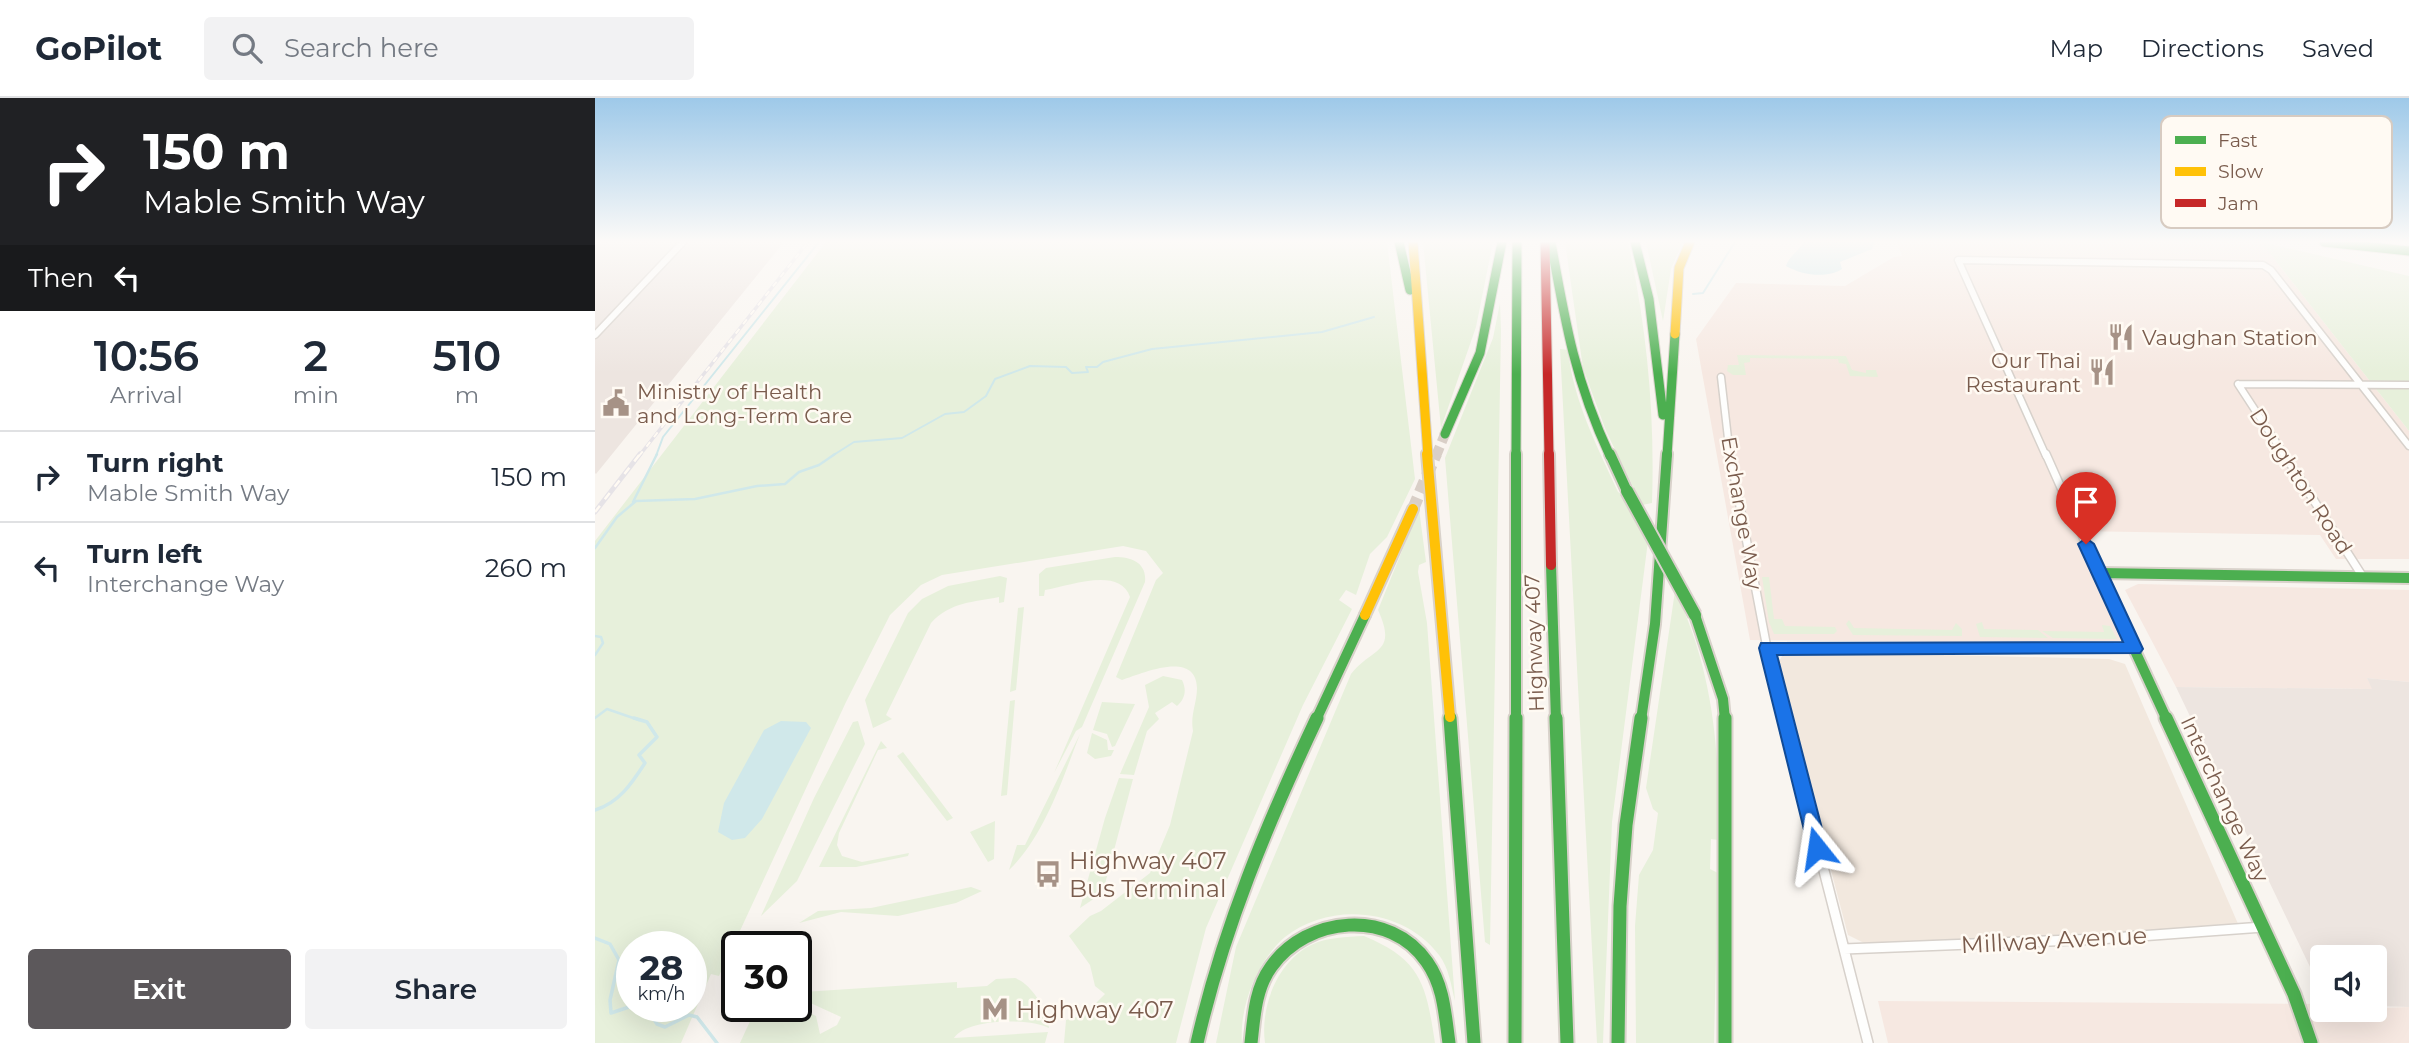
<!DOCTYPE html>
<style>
body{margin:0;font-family:Montserrat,sans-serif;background:#f2f2f3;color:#1f2937;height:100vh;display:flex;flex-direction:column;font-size:26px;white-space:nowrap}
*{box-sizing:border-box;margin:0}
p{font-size:23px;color:#747a83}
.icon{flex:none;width:38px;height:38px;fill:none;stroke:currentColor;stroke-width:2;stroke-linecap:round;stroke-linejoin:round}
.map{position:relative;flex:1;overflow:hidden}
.details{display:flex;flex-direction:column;background:#fff;width:595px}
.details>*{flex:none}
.banner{background:#202124;color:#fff;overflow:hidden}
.fabs{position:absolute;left:1715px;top:847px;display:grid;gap:14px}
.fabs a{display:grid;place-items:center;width:77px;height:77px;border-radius:7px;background:#fff;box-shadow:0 7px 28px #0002;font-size:35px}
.speed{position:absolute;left:21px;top:833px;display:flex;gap:14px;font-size:35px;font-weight:700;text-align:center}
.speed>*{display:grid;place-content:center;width:91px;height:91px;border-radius:50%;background:#fff;box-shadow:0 7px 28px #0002;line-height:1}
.speed small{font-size:18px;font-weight:400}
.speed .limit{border:4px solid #111;border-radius:10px;background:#fff;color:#111}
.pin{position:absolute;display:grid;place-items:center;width:60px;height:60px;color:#fff;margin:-72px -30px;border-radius:50% 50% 50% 0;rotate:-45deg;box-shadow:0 0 7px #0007}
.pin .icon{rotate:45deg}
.me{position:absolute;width:77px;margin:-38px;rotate:345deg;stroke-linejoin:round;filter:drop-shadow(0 0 5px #0008)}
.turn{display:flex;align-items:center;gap:24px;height:147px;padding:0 28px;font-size:32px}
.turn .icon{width:91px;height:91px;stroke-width:2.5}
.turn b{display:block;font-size:49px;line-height:60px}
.then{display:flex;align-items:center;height:66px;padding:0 28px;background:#0003;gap:14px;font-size:26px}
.eta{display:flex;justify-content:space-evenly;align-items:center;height:119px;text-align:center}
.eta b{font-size:42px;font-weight:600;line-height:49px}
.button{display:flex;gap:14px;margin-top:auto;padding:14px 28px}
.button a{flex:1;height:80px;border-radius:7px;background:#5c585b;color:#fff;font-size:28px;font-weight:600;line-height:80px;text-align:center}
.button a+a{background:#f2f2f3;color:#1f2937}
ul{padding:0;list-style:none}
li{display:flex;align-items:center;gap:21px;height:91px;padding:0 28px;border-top:2px solid #e0e1e3}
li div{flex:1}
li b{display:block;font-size:26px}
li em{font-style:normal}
header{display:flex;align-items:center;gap:42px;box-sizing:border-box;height:98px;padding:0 35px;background:#fff;border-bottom:2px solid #e0e1e3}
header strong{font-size:33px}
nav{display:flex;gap:38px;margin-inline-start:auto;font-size:24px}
.search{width:490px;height:63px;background:#f2f2f3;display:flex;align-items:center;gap:18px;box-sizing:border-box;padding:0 24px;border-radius:7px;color:#747a83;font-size:26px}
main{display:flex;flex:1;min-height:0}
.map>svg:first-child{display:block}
.residential{fill:#f2e8de}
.commercial{fill:#f6e8e1}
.industrial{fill:#ede5e0}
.green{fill:#e7f0db;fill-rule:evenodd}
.water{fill:#d0e8ea}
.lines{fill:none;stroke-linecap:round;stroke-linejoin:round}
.stream-far2{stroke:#d0e8ea;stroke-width:2}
.stream-far1{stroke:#d0e8ea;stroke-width:2.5}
.stream{stroke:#d0e8ea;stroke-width:3.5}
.highway-tunnel-far1{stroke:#d9cfc7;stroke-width:10;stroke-dasharray:10 5;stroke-linecap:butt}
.highway-tunnel{stroke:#d9cfc7;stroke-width:12;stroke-dasharray:12 6;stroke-linecap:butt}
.street-far2-casing{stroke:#d7d1cb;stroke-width:9}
.street-far1-casing{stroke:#d7d1cb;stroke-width:10}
.street-casing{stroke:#d7d1cb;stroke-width:12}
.fast-far2-casing{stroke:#d9d2cb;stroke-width:11}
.fast-far1-casing{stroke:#d9d2cb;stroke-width:14}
.fast-casing{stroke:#d9d2cb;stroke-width:17}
.slow-far1-casing{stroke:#d9d2cb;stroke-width:11}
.slow-casing{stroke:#d9d2cb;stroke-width:14}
.jam-far1-casing{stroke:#d9d2cb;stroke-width:11}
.jam-casing{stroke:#d9d2cb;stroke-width:14}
.street-far2{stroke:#fefefd;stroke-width:6}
.street-far1{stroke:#fefefd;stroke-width:7}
.street{stroke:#fefefd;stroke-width:9}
.fast-far2{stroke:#4caf50;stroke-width:9}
.fast-far1{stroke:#4caf50;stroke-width:10}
.fast{stroke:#4caf50;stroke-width:13}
.slow-far1{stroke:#ffc107;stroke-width:9}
.slow{stroke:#ffc107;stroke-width:10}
.jam-far1{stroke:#c62828;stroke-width:9}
.jam{stroke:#c62828;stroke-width:10}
.rail-far1-casing{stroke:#e6e3e7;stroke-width:3.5}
.rail-casing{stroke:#e6e3e7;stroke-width:5}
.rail-far1{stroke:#fffaf3;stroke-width:2;stroke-dasharray:6;stroke-linecap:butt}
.rail{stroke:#fffaf3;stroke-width:2.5;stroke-dasharray:8;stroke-linecap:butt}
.fast-bridge-casing{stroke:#dad1cc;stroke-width:16;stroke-linecap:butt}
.fast-bridge{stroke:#4caf50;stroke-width:12}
.route{fill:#1a73e8;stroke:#114b97;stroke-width:2}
.labels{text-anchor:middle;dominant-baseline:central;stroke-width:5;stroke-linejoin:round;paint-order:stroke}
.poi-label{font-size:21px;fill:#7a5c4d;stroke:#fffaf3;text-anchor:start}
.street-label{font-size:21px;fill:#7a5c4d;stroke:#fffaf3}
.near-poi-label{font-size:24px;fill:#7a5c4d;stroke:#fffaf3;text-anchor:start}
.near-street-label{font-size:24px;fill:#7a5c4d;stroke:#fffaf3}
.key{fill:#fffaf3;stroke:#d7cbc1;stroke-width:2}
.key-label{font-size:19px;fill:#7a5c4d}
</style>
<header>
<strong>GoPilot</strong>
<div class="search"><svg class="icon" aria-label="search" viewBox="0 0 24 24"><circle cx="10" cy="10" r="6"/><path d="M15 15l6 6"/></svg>Search here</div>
<nav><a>Map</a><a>Directions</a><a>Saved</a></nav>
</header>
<main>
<section class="details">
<div class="banner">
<div class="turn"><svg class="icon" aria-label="right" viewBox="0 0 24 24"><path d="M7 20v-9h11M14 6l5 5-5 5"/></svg><div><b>150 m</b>Mable Smith Way</div></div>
<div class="then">Then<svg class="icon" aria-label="left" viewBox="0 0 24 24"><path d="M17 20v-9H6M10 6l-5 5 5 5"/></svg></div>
</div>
<div class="eta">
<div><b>10:56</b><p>Arrival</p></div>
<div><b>2</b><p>min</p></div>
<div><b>510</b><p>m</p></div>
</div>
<ul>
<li><svg class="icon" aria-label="right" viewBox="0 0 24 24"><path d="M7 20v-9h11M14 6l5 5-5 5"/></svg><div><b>Turn right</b><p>Mable Smith Way</p></div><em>150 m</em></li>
<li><svg class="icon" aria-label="left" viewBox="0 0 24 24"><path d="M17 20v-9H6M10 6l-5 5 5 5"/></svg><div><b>Turn left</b><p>Interchange Way</p></div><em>260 m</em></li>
</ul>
<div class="button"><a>Exit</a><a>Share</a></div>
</section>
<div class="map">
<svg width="1814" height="945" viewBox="0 0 1814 945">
<rect width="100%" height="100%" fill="#f9f5f0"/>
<path class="residential" d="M1190 553 1514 561 1530 566 1644 828 1271 846 1253 837 1182 567Z"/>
<path class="commercial" d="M1302 144H1666L1814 333V461H1741L1725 437 1480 433 1531 546 1155 542 1101 241 1141 185 1250 188 1299 159 1307 158Z
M1543 486 1814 492V584L1772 580 1778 591 1581 589 1530 492Z
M1283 903 1727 906V912L1814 909V945H1293Z"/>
<path class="industrial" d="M0 144H189L1 376 0 375Z
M1772 580 1814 584V909L1780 908V859H1727V894L1581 589 1777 591Z"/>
<path class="green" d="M231 144H792L820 381 792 439 775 456 761 497 751 492 744 502 757 511 708 607 611 830 581 945H469L471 922 489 917 510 896 500 888 495 867 474 838 495 818 506 813 555 775 575 727 598 633C595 617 602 605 602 590 601 551 546 576 527 582L521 579 561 482 568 475 551 453 528 448 347 477 326 487 295 517 251 604 124 878 116 876 86 945H0V443ZM37 849H96V908H37Z
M828 144H898L881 229 846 330Z
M970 144H1033C1052 230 1060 316 1057 405L1047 407 1011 333 988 270Z
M1051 144H1088L1076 171 1068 223Z
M1666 144 1814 178V333Z
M905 205 906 232 895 847 890 844 850 360 898 240Z
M965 251 973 252C978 302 1002 348 1023 394L1028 397 1053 443 1017 724 1008 945H1002Z
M1142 257 1251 258 1257 272 1271 275V272H1281L1283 279 1255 278 1251 266 1244 265 1243 261 1155 260V264L1149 265 1151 277H1138L1132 273 1133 267H1144Z
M824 411 831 464 824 467 823 474 832 525 860 903C856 887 854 870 844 857 809 810 735 803 690 839 662 863 644 909 647 945H621L641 849 756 576C777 549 803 556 783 512Z
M520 459C537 459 552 465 550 484L487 629 481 633 459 675 535 499C525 468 474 488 450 492L449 498H444V476L451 470Z
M405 478 412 480 409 504 404 505V499C379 504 355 504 336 525L291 617 297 621 278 630 270 602 313 515 327 501 353 488Z
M1167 479H1174L1179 521H1187L1190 528 1240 529 1242 533 1239 536H1179L1174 524Z
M1080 493C1118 570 1126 658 1123 742L1116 741 1115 771 1123 775 1119 945H1041L1040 828 1044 777 1058 752 1063 715 1058 711 1051 690Z
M429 509 421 592 415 594 423 510Z
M1254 522 1259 530 1357 532 1361 525 1367 531V538L1258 537 1251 526Z
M1387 524 1389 531 1443 532 1453 540 1385 539 1381 526Z
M1507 527 1515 528 1522 541 1458 540 1447 533 1509 534Z
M568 578 587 582C592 592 590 601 582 608L577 604 560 615 564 621 552 633 539 677 525 676 554 609 550 587Z
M420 602 412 697 406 698 415 603Z
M507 604 540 606 520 648 517 649 512 636 498 632Z
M263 623 270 646 202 783 166 818 219 700 258 624Z
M497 635 512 642 513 652H519L516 658 500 661 492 655Z
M485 636C467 682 450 737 414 772L422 747H430Z
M286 643 292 650 283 652 244 735 242 747 247 758 267 764 314 755 313 758 261 769H224Z
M308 654 358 720 352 723 302 658Z
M524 680 538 681 510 786 503 798 485 810 510 720Z
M400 723 399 761 393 764 375 734Z
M376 789 387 793 361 805 303 818 246 814 204 825 223 813 276 810Z
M769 838C827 862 831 887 840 945H670C665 909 682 864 716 847 733 839 751 839 769 838Z
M420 880C437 886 452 912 454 930 434 920 372 920 359 940L453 934 450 945H145L162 908H200L221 918 225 936 242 927 246 919 209 902 208 894 362 884V890L392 888 401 881Z"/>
<path class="water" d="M1209 144H1280L1277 151 1245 164 1247 171C1231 181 1207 177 1191 168 1194 158 1203 154 1209 144Z
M186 623 211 624 216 630 167 721 150 740 137 742 123 734 129 705 169 632Z"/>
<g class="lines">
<path class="stream-far2" d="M1098 196 1108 195 1140 144
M61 358 68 339 224 144
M237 358 259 344 307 340 350 316 369 314 391 298 400 281 435 268 471 269 477 275 493 274 491 269H502L508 264 557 251 727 234 779 219"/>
<path class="stream-far1" d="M38 404 62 356
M0 450 22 419 41 403 100 401 162 388 190 386 204 374 224 367 240 356
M0 538 6 539 8 545 0 557
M0 620 12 611 44 622"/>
<path class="stream" d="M0 712C24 705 37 685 50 665L44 657 62 639 52 624 39 620
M0 840 15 846 24 862 15 902 16 915 37 908
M50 908 62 926 70 929 94 917 102 919 122 945"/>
<path class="highway-tunnel-far1" d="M841 358 850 336"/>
<path class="highway-tunnel" d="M818 411 841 356"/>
<defs>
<path id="street-far2" d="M0 237 88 144
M1126 279 1135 358
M1643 286 1690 358
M1643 286 1814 287
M1451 358 1363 162 1668 167 1676 172 1814 348"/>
<path id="street-far1" d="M1135 356 1172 550 1190 622
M1451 356 1504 475
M1689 356 1768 479
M1172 550 1539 551"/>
<path id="street" d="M1190 620 1273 945
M1249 851 1504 841 1668 829"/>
<path id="fast-far2" d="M804 144 815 192
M956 144C970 224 980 283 1015 358
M1040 144 1054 201 1068 317
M1729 144 1814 153
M850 336 885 255 907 144
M921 358 922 144
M1072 358 1080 236"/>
<path id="fast-far1" d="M1015 356 1032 393
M956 467 961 622
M1100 517 1128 601 1130 622
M721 622 770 517
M921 622V356
M1046 622 1060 526 1072 356
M1572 622 1504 475 1814 480"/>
<path id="fast" d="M855 620 879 945
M961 620 972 945
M1130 620V945
M1571 620 1699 896 1716 945
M602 945C628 831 672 726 722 620
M656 945C659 919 660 891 676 869 712 818 795 810 832 864 849 888 850 917 854 945
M920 945 921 620
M1023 945 1025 808 1031 727 1046 620"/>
<path id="slow-far1" d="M818 144 833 358
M1080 236 1084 170 1095 144"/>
<path id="slow" d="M832 356 855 619
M770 517 818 411"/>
<path id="jam-far1" d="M950 144 954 358"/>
<path id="jam" d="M954 356 956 467"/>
</defs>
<use href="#street-far2" class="street-far2-casing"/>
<use href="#street-far1" class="street-far1-casing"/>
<use href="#street" class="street-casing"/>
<use href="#fast-far2" class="fast-far2-casing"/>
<use href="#fast-far1" class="fast-far1-casing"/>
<use href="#fast" class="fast-casing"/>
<use href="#slow-far1" class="slow-far1-casing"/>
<use href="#slow" class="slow-casing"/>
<use href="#jam-far1" class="jam-far1-casing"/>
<use href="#jam" class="jam-casing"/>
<use href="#street-far2" class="street-far2"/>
<use href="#street-far1" class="street-far1"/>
<use href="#street" class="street"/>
<use href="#fast-far2" class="fast-far2"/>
<use href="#fast-far1" class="fast-far1"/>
<use href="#fast" class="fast"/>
<use href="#slow-far1" class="slow-far1"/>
<use href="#slow" class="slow"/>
<use href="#jam-far1" class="jam-far1"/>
<use href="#jam" class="jam"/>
<defs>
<path id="rail-far1" d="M44 358 213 144"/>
<path id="rail" d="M0 414 45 356"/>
</defs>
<use href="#rail-far1" class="rail-far1-casing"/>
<use href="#rail" class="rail-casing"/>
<use href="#rail-far1" class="rail-far1"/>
<use href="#rail" class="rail"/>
<defs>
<path id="fast-bridge" d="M1032 393 1100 517"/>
</defs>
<use href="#fast-bridge" class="fast-bridge-casing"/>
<use href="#fast-bridge" class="fast-bridge"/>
</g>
<linearGradient id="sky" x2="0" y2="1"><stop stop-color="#9ec9e9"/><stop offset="0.52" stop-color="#fcfaf8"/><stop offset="1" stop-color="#fcfaf8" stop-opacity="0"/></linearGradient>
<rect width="1814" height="276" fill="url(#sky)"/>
<path class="route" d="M1491 440 1499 446 1548 551 1545 555 1182 557 1232 750 1229 756 1222 759 1215 756 1164 550 1166 545 1528 544 1483 446Z"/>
<defs>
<symbol id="restaurant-bare" viewBox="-9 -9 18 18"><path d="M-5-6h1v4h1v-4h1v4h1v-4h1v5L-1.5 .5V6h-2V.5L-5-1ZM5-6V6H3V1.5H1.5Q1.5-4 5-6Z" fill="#a69286" stroke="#fffaf3" stroke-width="2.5" paint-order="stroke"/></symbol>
<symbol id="civic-bare" viewBox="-9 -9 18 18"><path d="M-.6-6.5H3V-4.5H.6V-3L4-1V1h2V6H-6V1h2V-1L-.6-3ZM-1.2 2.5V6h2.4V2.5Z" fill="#a69286" stroke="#fffaf3" stroke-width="2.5" paint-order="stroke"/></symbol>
<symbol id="bus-bare" viewBox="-9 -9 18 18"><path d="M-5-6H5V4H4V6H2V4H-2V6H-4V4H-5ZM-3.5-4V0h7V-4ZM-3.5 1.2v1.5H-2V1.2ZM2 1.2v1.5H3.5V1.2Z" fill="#a69286" stroke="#fffaf3" stroke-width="2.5" paint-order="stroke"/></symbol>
<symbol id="metro-bare" viewBox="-9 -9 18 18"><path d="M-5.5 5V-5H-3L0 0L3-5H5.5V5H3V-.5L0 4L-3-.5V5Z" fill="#a69286" stroke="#fffaf3" stroke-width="2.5" paint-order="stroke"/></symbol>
</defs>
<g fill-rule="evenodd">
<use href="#restaurant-bare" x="1507" y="220" width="38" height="38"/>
<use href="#restaurant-bare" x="1488" y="255" width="38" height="38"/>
<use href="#civic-bare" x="2" y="286" width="38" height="38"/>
<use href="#bus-bare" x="434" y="757" width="38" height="38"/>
<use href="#metro-bare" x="381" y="892" width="38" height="38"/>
</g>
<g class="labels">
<g class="poi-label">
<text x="1547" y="239">Vaughan Station</text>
<text x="1486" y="262" text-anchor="end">Our Thai<tspan x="1486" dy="24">Restaurant</tspan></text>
<text x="42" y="293">Ministry of Health<tspan x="42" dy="24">and Long-Term Care</tspan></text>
</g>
<g class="street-label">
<text transform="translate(1706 383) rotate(57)">Doughton Road</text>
<text transform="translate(1147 415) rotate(80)">Exchange Way</text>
<text transform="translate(939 545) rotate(-92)">Highway 407</text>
<text transform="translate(1630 701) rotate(65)">Interchange Way</text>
</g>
<g class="near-poi-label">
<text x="474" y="762">Highway 407<tspan x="474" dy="28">Bus Terminal</tspan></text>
<text x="421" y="911">Highway 407</text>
</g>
<g class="near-street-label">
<text transform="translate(1459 842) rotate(-3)">Millway Avenue</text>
</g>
</g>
<rect x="1566" y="18" width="231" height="112" rx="10" class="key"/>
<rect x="1580" y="38" width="31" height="8" fill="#4caf50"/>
<rect x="1580" y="69" width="31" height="9" fill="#ffc107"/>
<rect x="1580" y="101" width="31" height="8" fill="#c62828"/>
<g class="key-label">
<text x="1623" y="49">Fast</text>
<text x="1623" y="80">Slow</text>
<text x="1623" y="112">Jam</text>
</g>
</svg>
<div class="fabs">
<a><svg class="icon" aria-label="sound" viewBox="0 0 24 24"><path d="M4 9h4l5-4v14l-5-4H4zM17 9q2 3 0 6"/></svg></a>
</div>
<div class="speed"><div>28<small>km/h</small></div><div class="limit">30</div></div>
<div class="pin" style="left:1491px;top:446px;background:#d93025"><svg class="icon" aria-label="arrive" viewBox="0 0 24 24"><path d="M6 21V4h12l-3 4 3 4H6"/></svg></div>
<svg class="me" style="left:1222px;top:750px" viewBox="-20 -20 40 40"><path d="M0-17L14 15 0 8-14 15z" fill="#1a73e8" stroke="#fff" stroke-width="4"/></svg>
</div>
</main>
